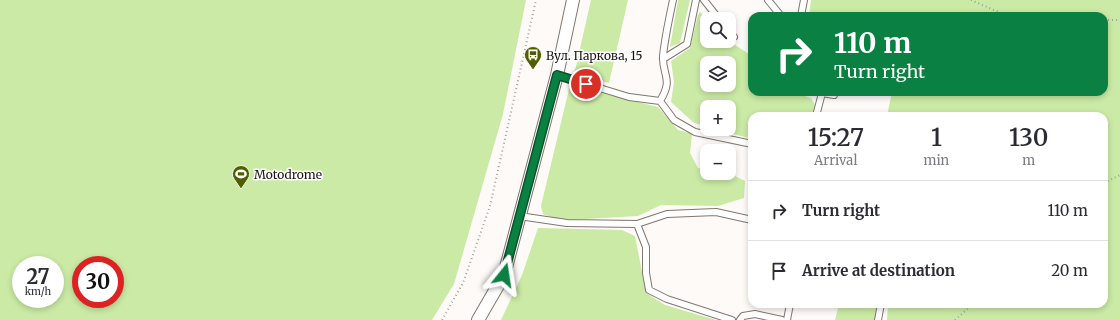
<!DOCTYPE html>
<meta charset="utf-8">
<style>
body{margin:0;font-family:Merriweather,serif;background:#f7f7f7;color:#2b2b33;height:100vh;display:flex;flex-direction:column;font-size:15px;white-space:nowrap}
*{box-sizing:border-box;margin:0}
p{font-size:13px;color:#7c7c81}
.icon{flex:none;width:22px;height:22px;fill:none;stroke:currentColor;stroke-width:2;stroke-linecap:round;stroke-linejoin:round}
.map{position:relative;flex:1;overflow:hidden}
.side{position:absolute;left:748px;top:112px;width:360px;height:196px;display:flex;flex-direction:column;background:#fff;border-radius:12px;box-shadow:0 2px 6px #0003}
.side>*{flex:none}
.hud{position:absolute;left:748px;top:12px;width:360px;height:84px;border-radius:12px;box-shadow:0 2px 6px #0003;background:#0b8043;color:#fff;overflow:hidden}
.controls{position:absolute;left:700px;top:12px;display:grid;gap:8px}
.controls a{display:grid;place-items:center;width:36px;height:36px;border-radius:8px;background:#fff;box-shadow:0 2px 6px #0003;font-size:20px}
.speed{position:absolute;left:12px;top:256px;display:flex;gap:8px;font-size:20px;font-weight:700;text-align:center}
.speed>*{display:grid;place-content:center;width:52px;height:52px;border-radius:50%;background:#fff;box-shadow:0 2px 6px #0003;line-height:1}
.speed small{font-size:10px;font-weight:400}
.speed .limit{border:6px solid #d22;background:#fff;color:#111}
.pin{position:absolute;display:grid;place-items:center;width:34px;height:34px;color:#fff;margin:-17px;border:2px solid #fff;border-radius:50%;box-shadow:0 1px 4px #0007}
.me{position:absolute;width:44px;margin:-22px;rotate:15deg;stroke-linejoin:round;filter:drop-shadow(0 0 3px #0008)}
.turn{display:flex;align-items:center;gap:14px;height:84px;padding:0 20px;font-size:18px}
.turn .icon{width:52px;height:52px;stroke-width:2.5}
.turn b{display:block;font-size:28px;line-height:34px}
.eta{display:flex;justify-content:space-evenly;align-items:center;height:68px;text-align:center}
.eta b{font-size:24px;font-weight:600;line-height:28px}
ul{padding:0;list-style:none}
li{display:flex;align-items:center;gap:12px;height:60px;padding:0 20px;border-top:1px solid #e1e1e2}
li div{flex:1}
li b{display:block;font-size:15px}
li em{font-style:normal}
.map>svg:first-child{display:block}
.green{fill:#caeaa5;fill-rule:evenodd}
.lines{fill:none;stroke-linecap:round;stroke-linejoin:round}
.service-casing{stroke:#83766d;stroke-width:8}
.minor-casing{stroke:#83766d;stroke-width:14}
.path{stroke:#a4a09e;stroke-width:2;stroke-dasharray:1 3;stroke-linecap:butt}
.service{stroke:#fff;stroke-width:6}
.minor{stroke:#fff;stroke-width:12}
.route-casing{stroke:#07532c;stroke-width:10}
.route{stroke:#0b8043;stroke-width:7}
.labels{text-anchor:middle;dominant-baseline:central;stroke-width:3;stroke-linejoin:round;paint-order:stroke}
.poi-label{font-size:12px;fill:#1b1613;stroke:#fff;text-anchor:start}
</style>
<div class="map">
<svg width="1120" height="320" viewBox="0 0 1120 320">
<rect width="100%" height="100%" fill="#fdfaf8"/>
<path class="green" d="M0 0H526L503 114 454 284 432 320H0ZM21 265H55V299H21ZM81 265H115V299H81Z
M591 0H628L609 83 574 75Z
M678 0H690L680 43 670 47Z
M811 0H1120V320H887L888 304H1104V116H887L892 92H1104V16H809Z
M700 12 707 19V41H729L752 56V92H805V96L811 98 815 105 812 116H752V139L715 129H729V107H707V126L694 123 671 102 674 82 671 61 690 48 698 15ZM707 63H729V85H707Z
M578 87 658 107 678 130 692 134 690 153 698 168H707V173H729L745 181 744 198 718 206 661 205 638 216 568 220 553 218 543 214 541 206 569 89Z
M538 228 622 230 635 236 646 293 665 305 716 320H501L522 275Z
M839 304H877L875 320H835Z"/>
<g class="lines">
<defs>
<path id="service" d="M704 0 719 19
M768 0 781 16
M801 16 804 0
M729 31 734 37
M663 59 687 44 696 0
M557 75 629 97 660 101C674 78 662 76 663 56 665 37 669 19 673 0
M660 101 674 120 695 132 752 144
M816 116 822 93 834 95
M519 216 567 223 637 224 667 214 716 212 752 220
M637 224 646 247V273L649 290 667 299 732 320
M740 320 743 316 755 314 782 320
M787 320 790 304
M878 320 881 304"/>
<path id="minor" d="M478 320 504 275 557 75 573 0"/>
</defs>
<use href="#service" class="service-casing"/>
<use href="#minor" class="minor-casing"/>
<path class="path" d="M971 0 1003 14 1040 16
M1104 20H1120
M1104 183 1120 175
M442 320 463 283 490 206 536 0
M955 320 973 304"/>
<use href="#service" class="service"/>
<use href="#minor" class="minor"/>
</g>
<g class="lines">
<defs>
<path id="route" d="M504 275 557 75 586 84"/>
</defs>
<use href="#route" class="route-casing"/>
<use href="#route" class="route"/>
</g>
<defs>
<symbol id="bus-pin" viewBox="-11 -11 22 30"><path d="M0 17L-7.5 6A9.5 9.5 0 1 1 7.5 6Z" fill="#4f5e00" stroke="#fff"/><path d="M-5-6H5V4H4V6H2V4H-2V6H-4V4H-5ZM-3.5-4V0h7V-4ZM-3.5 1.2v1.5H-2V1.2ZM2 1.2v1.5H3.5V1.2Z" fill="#fff"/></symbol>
<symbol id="stadium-pin" viewBox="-11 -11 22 30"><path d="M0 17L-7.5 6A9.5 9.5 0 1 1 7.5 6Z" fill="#4f5e00" stroke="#fff"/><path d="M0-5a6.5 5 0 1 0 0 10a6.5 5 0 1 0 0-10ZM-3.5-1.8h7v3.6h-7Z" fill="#fff"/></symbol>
</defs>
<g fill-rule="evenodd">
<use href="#bus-pin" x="523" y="45" width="20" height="27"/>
<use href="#stadium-pin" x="231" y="164" width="20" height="27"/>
</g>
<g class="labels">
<g class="poi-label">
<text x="546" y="55">Вул. Паркова, 15</text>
<text x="254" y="174">Motodrome</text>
</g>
</g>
</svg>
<div class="controls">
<a><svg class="icon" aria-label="search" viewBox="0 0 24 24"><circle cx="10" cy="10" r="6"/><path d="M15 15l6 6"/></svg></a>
<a><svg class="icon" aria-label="layers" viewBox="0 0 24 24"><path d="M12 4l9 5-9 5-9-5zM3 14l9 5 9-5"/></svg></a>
<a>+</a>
<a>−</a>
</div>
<div class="speed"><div>27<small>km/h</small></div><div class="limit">30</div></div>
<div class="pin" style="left:586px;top:84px;background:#d93025"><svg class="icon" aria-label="arrive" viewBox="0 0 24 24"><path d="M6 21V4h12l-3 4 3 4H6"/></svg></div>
<svg class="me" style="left:504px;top:275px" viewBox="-20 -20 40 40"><path d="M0-17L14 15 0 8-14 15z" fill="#0b8043" stroke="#fff" stroke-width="4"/></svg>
<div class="hud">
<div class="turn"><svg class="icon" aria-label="right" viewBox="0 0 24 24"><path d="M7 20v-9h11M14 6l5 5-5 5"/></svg><div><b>110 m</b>Turn right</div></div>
</div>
<section class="side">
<div class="eta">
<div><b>15:27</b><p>Arrival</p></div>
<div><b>1</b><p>min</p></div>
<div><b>130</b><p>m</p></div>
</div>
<ul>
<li><svg class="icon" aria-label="right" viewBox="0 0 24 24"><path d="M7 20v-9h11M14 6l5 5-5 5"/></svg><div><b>Turn right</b></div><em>110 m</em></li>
<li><svg class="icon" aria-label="arrive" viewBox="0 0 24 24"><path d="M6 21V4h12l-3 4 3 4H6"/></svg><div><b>Arrive at destination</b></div><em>20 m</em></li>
</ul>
</section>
</div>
